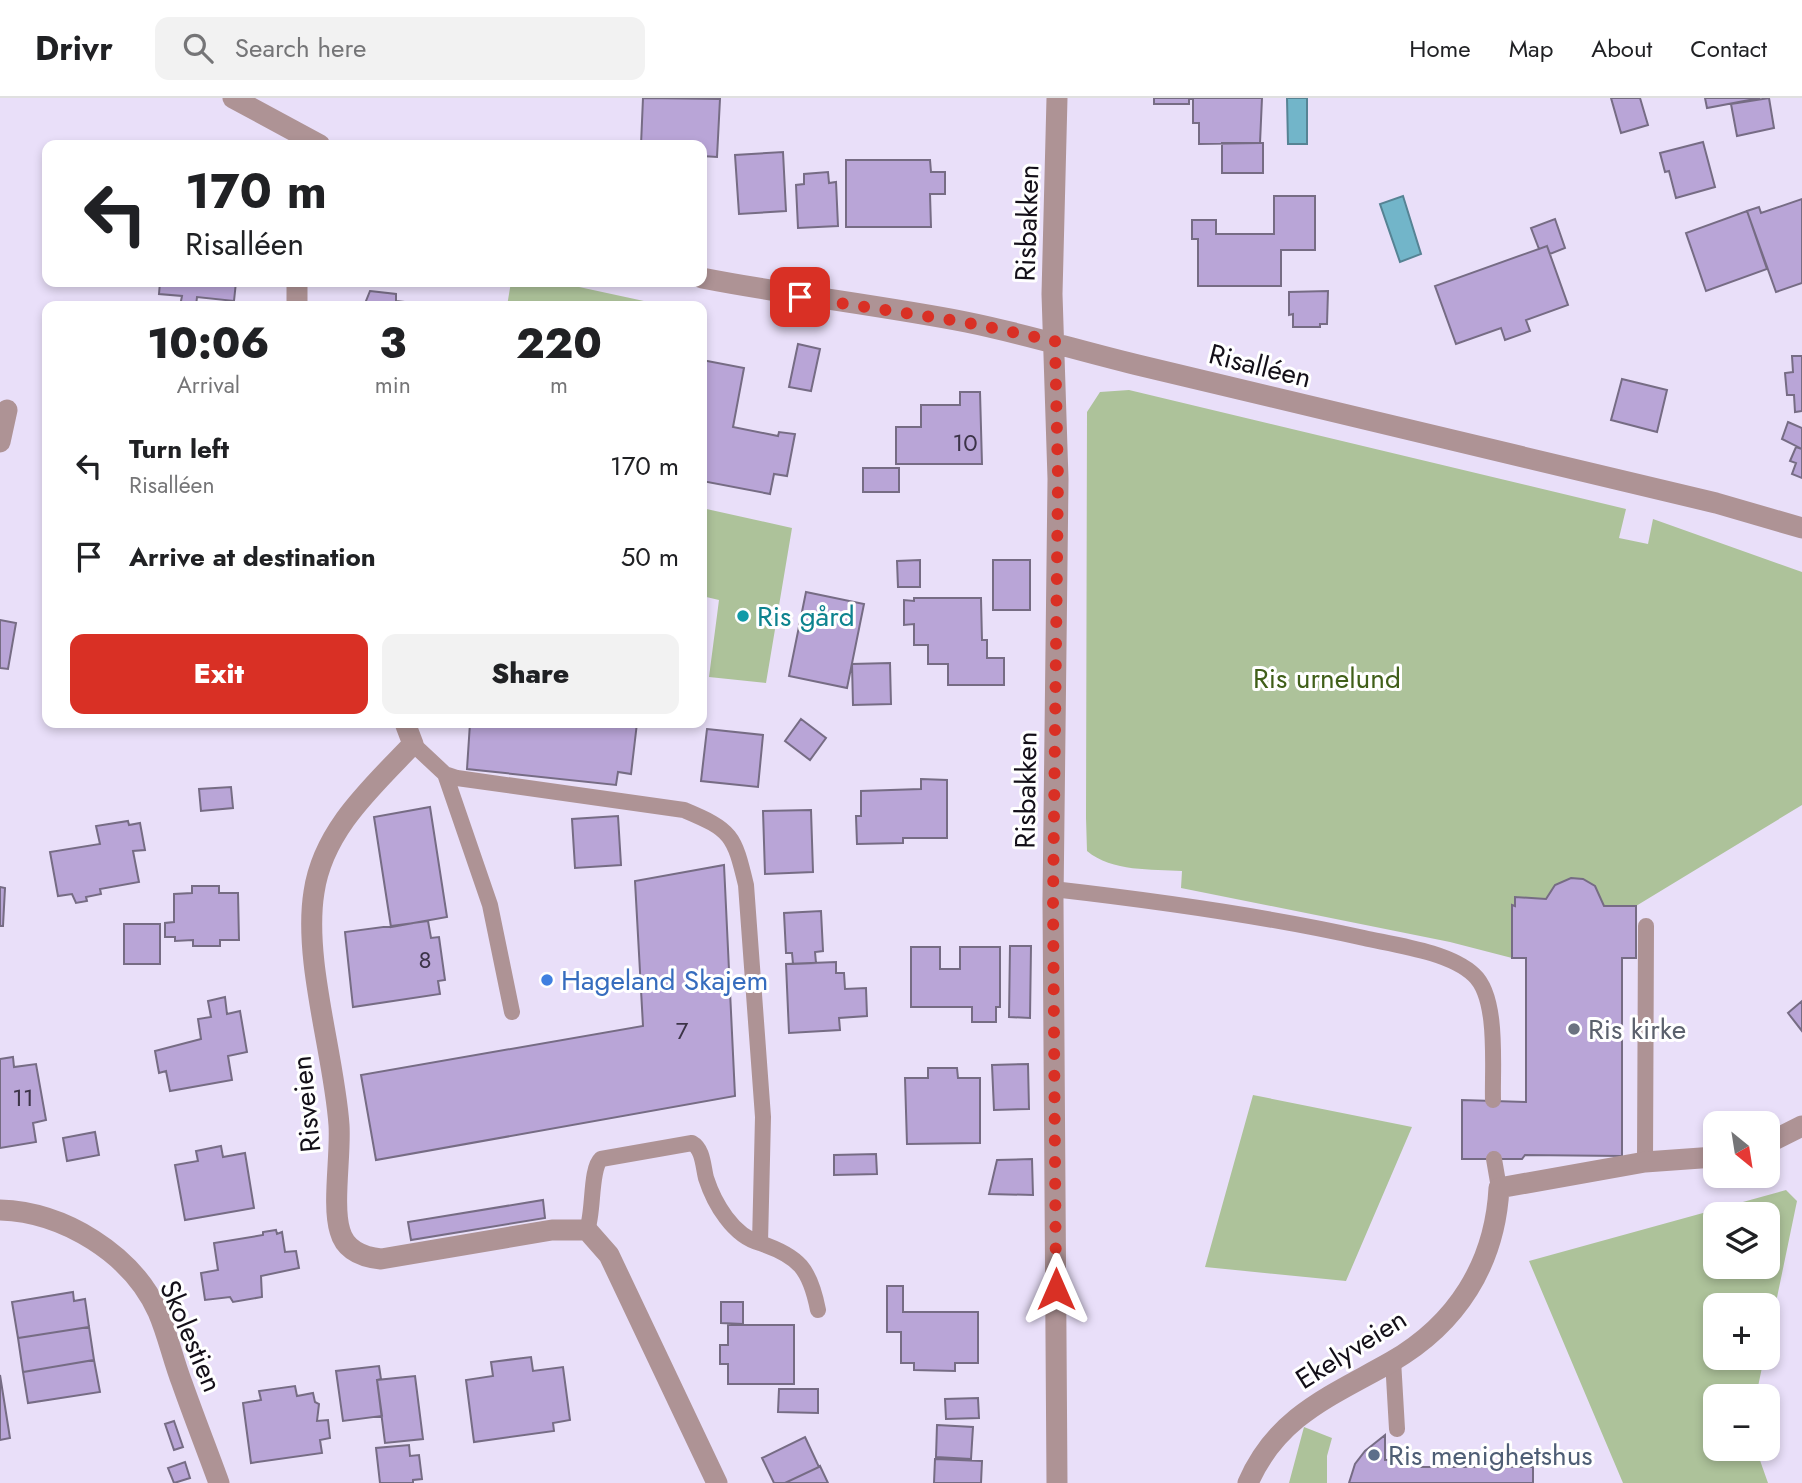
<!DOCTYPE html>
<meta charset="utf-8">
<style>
body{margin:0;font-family:Jost,sans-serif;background:#f2f2f2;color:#202124;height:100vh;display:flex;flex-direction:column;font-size:26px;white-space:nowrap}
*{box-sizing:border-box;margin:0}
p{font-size:23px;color:#757577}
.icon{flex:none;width:38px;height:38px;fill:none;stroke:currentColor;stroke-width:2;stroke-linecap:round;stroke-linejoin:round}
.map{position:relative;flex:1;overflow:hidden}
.side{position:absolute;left:42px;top:203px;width:665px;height:427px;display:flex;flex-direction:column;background:#fff;border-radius:14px;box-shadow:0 4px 10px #0003}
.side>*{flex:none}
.banner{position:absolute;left:42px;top:42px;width:665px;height:147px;border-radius:14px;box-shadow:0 4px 10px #0003;background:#fff;color:#202124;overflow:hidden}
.needle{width:46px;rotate:150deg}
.fabs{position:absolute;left:1703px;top:1013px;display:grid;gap:14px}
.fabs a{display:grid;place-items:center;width:77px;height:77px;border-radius:14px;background:#fff;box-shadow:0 4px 10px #0003;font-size:35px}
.pin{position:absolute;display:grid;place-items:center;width:60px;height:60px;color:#fff;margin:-30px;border-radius:14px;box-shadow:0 4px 10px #0006}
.me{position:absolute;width:77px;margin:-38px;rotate:0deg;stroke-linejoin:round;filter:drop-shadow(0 0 5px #0008)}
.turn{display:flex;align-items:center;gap:24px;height:147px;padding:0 28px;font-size:32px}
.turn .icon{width:91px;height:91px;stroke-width:2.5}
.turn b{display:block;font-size:49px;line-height:60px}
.eta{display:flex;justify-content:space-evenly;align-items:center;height:119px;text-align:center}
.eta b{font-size:42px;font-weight:800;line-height:49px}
.cta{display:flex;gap:14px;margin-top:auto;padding:14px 28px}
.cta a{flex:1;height:80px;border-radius:14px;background:#d93025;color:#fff;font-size:28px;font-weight:800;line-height:80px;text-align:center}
.cta a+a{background:#f2f2f2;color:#202124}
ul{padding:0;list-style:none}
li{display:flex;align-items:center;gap:21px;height:91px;padding:0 28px}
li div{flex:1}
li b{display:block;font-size:26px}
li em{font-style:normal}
header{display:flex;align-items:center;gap:42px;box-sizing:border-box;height:98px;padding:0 35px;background:#fff;border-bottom:2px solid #e0e0e0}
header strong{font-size:33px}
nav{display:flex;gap:38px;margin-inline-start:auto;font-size:24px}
.search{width:490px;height:63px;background:#f2f2f2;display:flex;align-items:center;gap:18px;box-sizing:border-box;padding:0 24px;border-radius:14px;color:#757577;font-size:26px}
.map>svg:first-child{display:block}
.green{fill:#adc29a;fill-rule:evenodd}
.water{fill:#72b5c9;stroke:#568394;stroke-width:2}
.building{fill:#b9a5d7;stroke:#766c84;stroke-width:2}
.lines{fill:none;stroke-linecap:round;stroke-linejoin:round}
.lane{stroke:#ae9395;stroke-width:16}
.street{stroke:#ae9395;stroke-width:21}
.route{stroke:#d93025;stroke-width:12;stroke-dasharray:0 21.6}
.culture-dot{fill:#0f9aa8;stroke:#fff;stroke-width:2.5}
.shop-dot{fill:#3f7fe0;stroke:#fff;stroke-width:2.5}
.worship-dot{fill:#6b7280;stroke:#fff;stroke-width:2.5}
.service-dot{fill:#5c6f8a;stroke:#fff;stroke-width:2.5}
.labels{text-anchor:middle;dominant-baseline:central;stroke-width:6;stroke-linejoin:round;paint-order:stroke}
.number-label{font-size:24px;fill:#3c3448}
.street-label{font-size:28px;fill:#130f18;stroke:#fff}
.culture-label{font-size:28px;fill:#0d838f;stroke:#fff;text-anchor:start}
.park-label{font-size:28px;fill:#405f19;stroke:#fff}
.shop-label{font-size:28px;fill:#366cbe;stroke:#fff;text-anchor:start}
.worship-label{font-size:28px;fill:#5b616d;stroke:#fff;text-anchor:start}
.service-label{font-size:28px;fill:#4e5e75;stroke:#fff;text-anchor:start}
</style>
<header>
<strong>Drivr</strong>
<div class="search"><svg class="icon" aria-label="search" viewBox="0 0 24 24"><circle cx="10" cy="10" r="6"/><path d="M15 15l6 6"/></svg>Search here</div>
<nav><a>Home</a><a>Map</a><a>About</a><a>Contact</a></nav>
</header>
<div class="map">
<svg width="1802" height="1385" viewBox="0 0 1802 1385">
<rect width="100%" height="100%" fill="#e9dff9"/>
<path class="green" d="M511 184H556L667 208H507Z
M1129 292 1626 411 1619 440 1648 446 1653 421 1802 474V707L1636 808H1604L1595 788 1577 780 1555 787 1546 801 1515 799V808H1512V860L1450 844 1181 790 1182 773C1152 771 1112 774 1087 753L1086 720 1087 314 1100 294Z
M702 410 792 430 766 585 709 579 719 502 702 498Z
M1253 997 1412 1029 1346 1183 1205 1169Z
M1786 1092 1797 1103 1768 1243V1208H1715V1260H1764L1756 1298H1715V1351H1756L1768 1385H1623L1529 1163ZM1768 1116V1169H1715V1116Z
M1304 1329 1332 1340 1327 1358V1385H1289Z"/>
<path class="water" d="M1287 0H1307V46H1288Z
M1403 98 1421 156 1400 164 1380 106Z"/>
<path class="building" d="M643 0 720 1 717 59 702 58V47H641Z
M1154 0H1193V1H1189V6H1154Z
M1193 0H1262L1260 45 1199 46V25H1193Z
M1611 0H1640L1648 27 1621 35Z
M1705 0H1760L1707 10Z
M1769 0 1774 30 1737 38 1731 6Z
M1703 44 1715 89 1676 100 1669 73 1665 74 1660 55Z
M1222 45H1263V75H1222Z
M783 54 786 113 739 116 735 57Z
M846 62H930L931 74H945V96H930L931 129H846Z
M828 74 829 85 836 84 838 128 798 130 796 87 804 86V76Z
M1274 98H1315V152H1281V188H1198V141H1192V122H1216V136H1274Z
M1802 101V185L1776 194 1747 113 1759 109 1761 115Z
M1747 113 1767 171 1706 193 1686 135Z
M1555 121 1565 150 1550 156 1547 148 1539 151 1531 130Z
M1547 148 1568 207 1526 222 1530 233 1505 242 1501 230 1456 246 1435 188Z
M160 184H236L234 203 197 199 196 208H180L182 198 159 196Z
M370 193 396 196V203L440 208H364Z
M1328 193 1327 226H1320V229H1293V216L1289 217V194Z
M798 246 820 251 811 293 789 289Z
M1792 258H1802V313L1795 314 1794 297H1787L1785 275 1793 274Z
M702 262 744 270 733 329 778 338 779 334 795 336 787 378 774 376 770 396 702 383Z
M1622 281 1667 292 1657 334 1611 322Z
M960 294H980L982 366H896V329H921V307H960Z
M1788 324 1802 330V351L1782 341Z
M1796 349 1802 351V380L1792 376 1796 365 1790 363Z
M863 370H899V394H863Z
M920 462V489H898L897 463Z
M993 462H1030V512H993Z
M806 494 864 506 847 590 789 578Z
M914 500H981L982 542H987V560H1004V587H948V566H928V547H914V526L904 527V502L914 503Z
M0 522 16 525 8 571 0 570Z
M890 565 891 606 853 607 852 566Z
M801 621 826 640 810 662 785 643Z
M470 625H637L631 676 618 674 616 687 467 671Z
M707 631 763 637 758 689 701 683Z
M921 681 947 682V740H903V745L857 746 856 718H861V693L921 691Z
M231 689 233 710 201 713 199 691Z
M430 709 447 819 391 829 374 719Z
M811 712 813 774 765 776 763 713Z
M618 718 621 767 575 770 572 721Z
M128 723 129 727 140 725 145 752 133 753 139 784 100 791 101 796 86 799 87 803 76 805 72 796 58 798 50 754 100 746 96 728Z
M724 767 735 998 376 1062 361 977 643 928 635 783Z
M1571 780 1583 781 1595 788 1604 808H1636V860H1622V1058L1525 1057 1522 1061H1462V1002L1526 1004V860H1512V807L1515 808V799L1546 801 1555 787Z
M192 788H219V795H238L239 842H220V848H193V842L175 843V839H165V825L174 824V796L192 795Z
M0 789 5 790 3 828H0Z
M821 813 823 853 815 854 816 865 793 866 792 855H786L784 815Z
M428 823 431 840 439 839 445 882 438 883 440 896 353 909 345 834Z
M124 826H160V866H124Z
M1010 848H1031L1030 920 1009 919Z
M911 849H940V871H960V849H1000V909H996V924H972V909H911Z
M836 864V875H844L845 891 866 890 867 918 839 920 840 932 789 935 786 866Z
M225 899 227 916 240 913 247 954 228 958 232 982 170 993 166 973 159 975 155 953 201 941 198 921 211 919 208 903Z
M1802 903V933L1788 915Z
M13 959 14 969 36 966 46 1022 33 1025 36 1044 0 1050V961Z
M1028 966 1029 1011 994 1012 992 967Z
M928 970H957L958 980H980V1045L907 1046 905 980H928Z
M95 1034 99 1057 67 1063 63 1040Z
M221 1048 223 1059 245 1055 254 1110 185 1122 175 1067 198 1063 196 1053Z
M876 1056 877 1076 834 1077V1057Z
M1032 1061 1033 1097 989 1096 997 1062Z
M543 1102 545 1120 411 1142 408 1124Z
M276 1132 277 1136 282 1134 285 1154 296 1153 299 1170 261 1178 262 1199 233 1204 230 1199 205 1202 201 1175 218 1172 214 1145 263 1137V1134Z
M887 1188H903V1214H978V1265H955V1273L914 1272V1265H901V1234H887Z
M73 1194 74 1203 85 1201 89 1229 18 1240 12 1204Z
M721 1204H743V1226L721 1225Z
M728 1227H794V1286H728V1266H720V1247H728Z
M89 1229 94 1262 23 1274 18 1240Z
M531 1259 533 1273 563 1269 570 1322 553 1325 554 1333 474 1344 466 1282 493 1278 491 1264Z
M94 1262 100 1294 28 1305 23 1274Z
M379 1268 381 1281 377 1282 382 1318 343 1323 336 1273Z
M0 1277 10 1340 0 1342Z
M415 1278 423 1341 385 1345 377 1282Z
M295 1288 297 1298 313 1295 315 1304 319 1306 317 1323 328 1322 330 1340 320 1342 322 1355 251 1365 243 1305 261 1302 259 1293Z
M779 1291H818V1315L778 1314Z
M978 1300 979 1320 946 1321 945 1301Z
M174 1323 183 1349 174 1352 165 1326Z
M937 1327 973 1329 971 1361 936 1359Z
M1385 1337V1362L1417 1361V1369H1533V1385H1349L1355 1366 1365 1353Z
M805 1339 819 1369 785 1385H774L762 1360Z
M409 1347 410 1358 419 1357 422 1381 413 1382V1385H380L376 1350Z
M935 1361 982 1363 981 1385H934Z
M185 1364 190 1380 174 1385 168 1370Z
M820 1368 828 1385H785L819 1369Z"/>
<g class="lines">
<path class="lane" d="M413 646 445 676 457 680 684 712C732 732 734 737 746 787L763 1019 760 1145C799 1158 810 1171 818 1212
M445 676 490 807 512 914
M1053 791C1158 803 1261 817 1364 840 1396 847 1450 854 1474 877 1499 900 1492 970 1493 1002
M1494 1061 1499 1090
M1645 1064 1646 828
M587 1132C594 1114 590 1071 601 1061L692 1045C703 1051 703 1068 706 1080 714 1105 733 1138 760 1145
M1393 1262 1397 1331"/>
<path class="street" d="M233 0 320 47
M1057 0 1052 196 1058 381 1053 803 1057 1385
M702 180C789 197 878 207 966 224 1026 236 1083 254 1142 268L1716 405 1802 430
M297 208V184
M0 344 7 312
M405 625 413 646C372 689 323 732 314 794 303 862 334 956 339 1027 341 1056 332 1108 340 1133 345 1152 362 1159 381 1161L552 1132H587L609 1157 717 1385
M1768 1045 1802 1028
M0 1112C64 1114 132 1156 158 1214 168 1237 173 1262 182 1285 194 1319 207 1352 219 1385
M1248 1385C1277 1318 1331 1298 1391 1264 1457 1226 1495 1166 1499 1090L1645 1064 1715 1059"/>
</g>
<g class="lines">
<path class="route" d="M800 199 964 224 1055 243 1058 381 1053 803 1056 1191"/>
</g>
<circle class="culture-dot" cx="743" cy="518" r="7"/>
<circle class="shop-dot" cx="547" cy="882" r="7"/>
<circle class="worship-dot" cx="1574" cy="931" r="7"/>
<circle class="service-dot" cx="1374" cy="1357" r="7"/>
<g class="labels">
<g class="number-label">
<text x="965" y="344">10</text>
<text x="425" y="861">8</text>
<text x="682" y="932">7</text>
<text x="23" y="999">11</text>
</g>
<g class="street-label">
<text transform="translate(1027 125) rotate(-88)">Risbakken</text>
<text transform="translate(1260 268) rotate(14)">Risalléen</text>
<text transform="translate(1026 692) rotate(-89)">Risbakken</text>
<text transform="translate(306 1006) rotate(-96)">Risveien</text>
<text transform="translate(191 1238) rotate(67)">Skolestien</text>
<text transform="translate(1351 1251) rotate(-32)">Ekelyveien</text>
</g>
<g class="culture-label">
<text x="757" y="518">Ris gård</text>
</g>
<g class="park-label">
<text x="1327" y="580">Ris urnelund</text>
</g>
<g class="shop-label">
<text x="561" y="882">Hageland Skajem</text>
</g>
<g class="worship-label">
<text x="1588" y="931">Ris kirke</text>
</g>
<g class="service-label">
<text x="1388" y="1357">Ris menighetshus</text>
</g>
</g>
</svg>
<div class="fabs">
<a><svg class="needle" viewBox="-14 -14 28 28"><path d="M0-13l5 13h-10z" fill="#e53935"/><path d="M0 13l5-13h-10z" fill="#757577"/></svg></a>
<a><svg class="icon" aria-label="layers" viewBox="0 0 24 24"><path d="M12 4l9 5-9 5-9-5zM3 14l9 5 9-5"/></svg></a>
<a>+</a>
<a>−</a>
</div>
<div class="pin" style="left:800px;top:199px;background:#d93025"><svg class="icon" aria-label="arrive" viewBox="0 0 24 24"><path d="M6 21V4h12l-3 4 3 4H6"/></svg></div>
<svg class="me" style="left:1056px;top:1191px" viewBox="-20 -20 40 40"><path d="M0-17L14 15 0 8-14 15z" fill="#d93025" stroke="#fff" stroke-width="4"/></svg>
<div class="banner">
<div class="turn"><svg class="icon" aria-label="left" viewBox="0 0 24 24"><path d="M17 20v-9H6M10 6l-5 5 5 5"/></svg><div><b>170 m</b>Risalléen</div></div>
</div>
<section class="side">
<div class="eta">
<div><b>10:06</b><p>Arrival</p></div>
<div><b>3</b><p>min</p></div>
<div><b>220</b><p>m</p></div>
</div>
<ul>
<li><svg class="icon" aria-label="left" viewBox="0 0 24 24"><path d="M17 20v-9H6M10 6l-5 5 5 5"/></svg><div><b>Turn left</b><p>Risalléen</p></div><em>170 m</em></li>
<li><svg class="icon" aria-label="arrive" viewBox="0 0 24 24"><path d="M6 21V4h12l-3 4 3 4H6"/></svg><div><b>Arrive at destination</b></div><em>50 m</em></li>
</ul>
<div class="cta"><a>Exit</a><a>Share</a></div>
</section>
</div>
